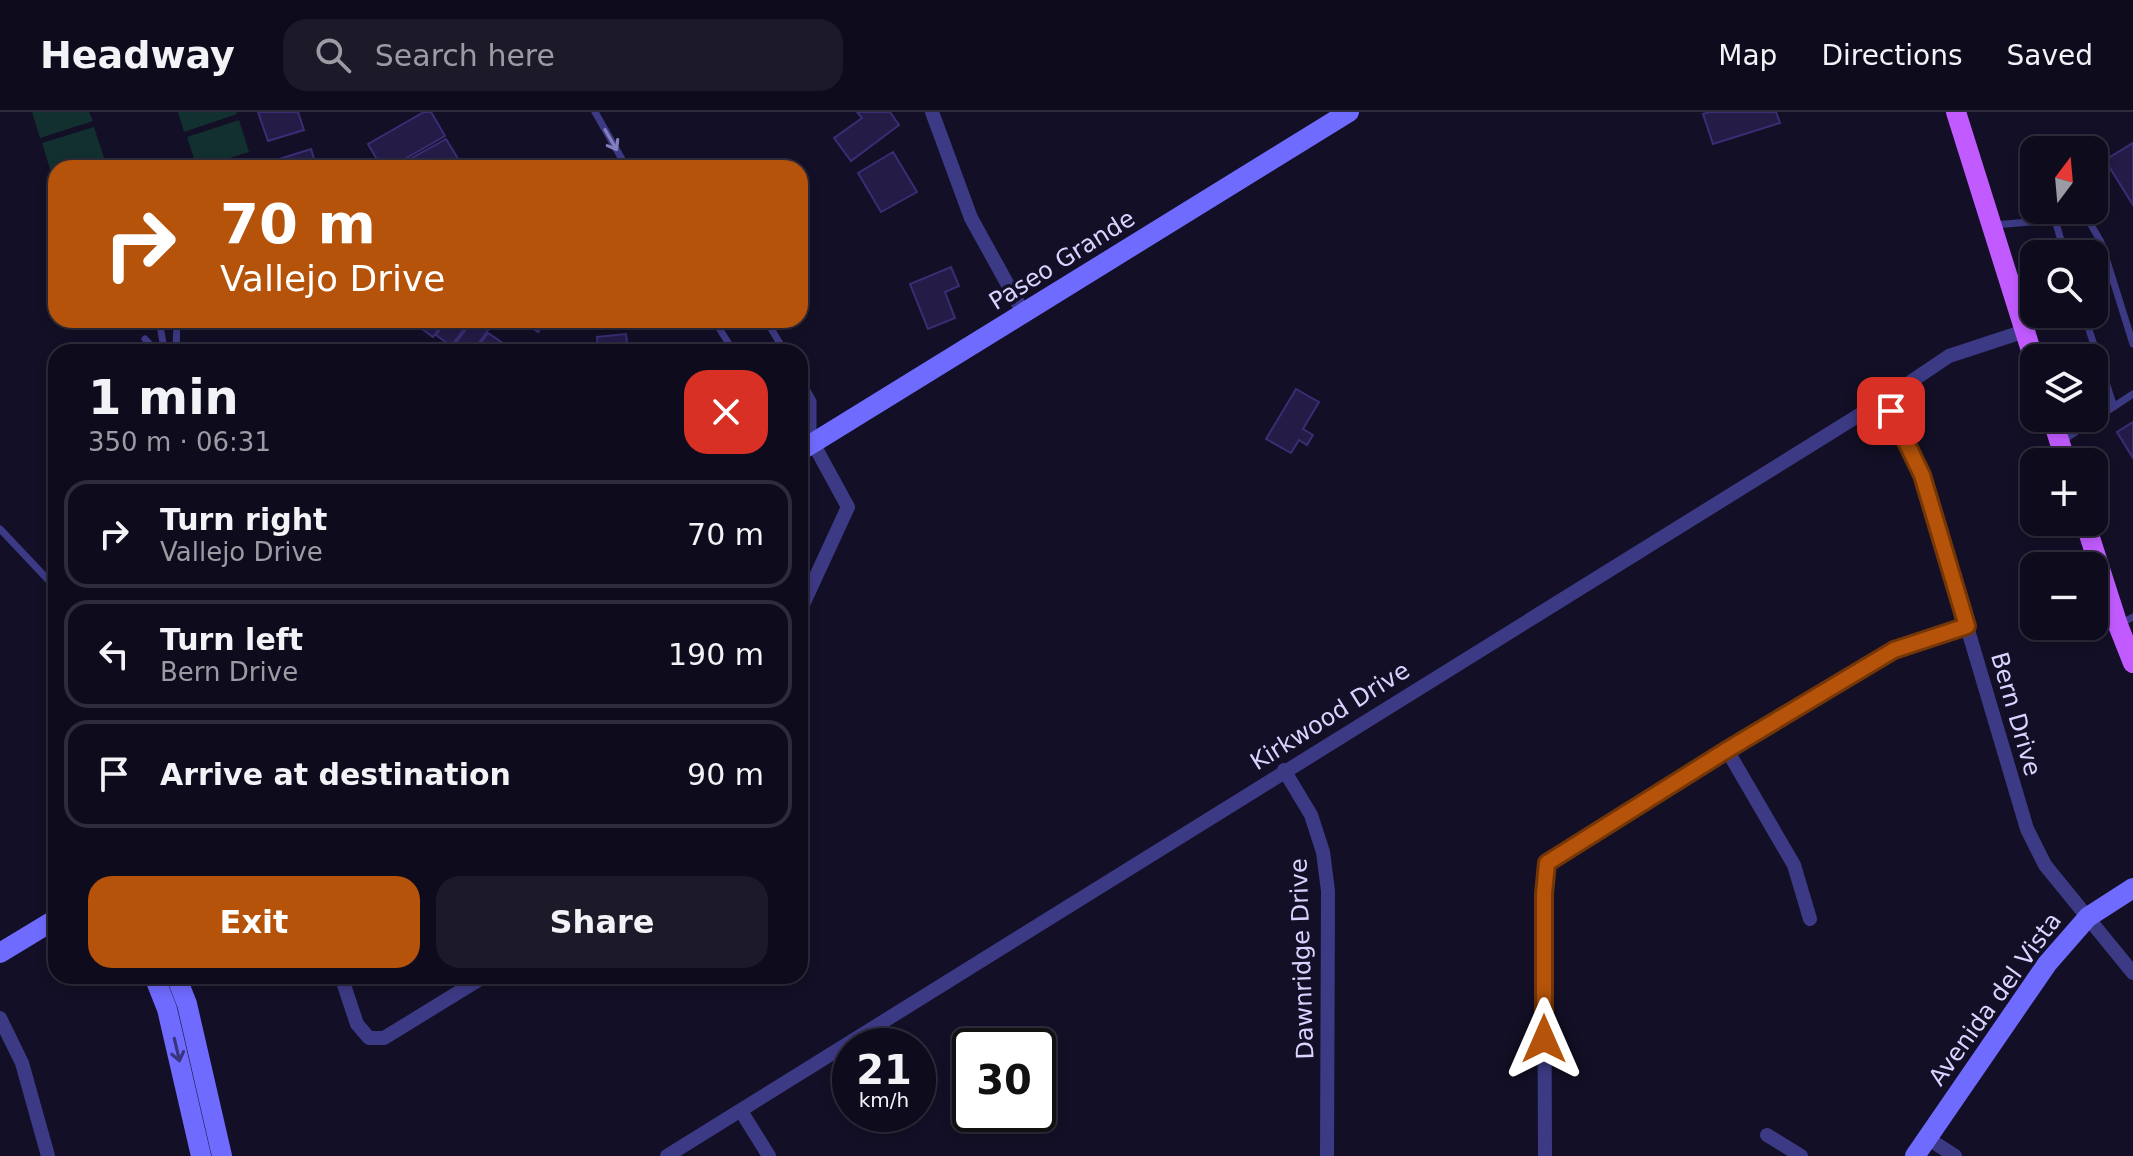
<!DOCTYPE html>
<meta charset="utf-8">
<style>
body{margin:0;font-family:"DejaVu Sans",sans-serif;background:#1c1929;color:#f1f3f6;height:100vh;display:flex;flex-direction:column;font-size:30px;white-space:nowrap}
*{box-sizing:border-box;margin:0}
p{font-size:26px;color:#9b9ba3}
.icon{flex:none;width:44px;height:44px;fill:none;stroke:currentColor;stroke-width:2;stroke-linecap:round;stroke-linejoin:round}
.map{position:relative;flex:1;overflow:hidden}
.details{position:absolute;left:48px;top:232px;width:760px;height:640px;display:flex;flex-direction:column;background:#0e0b1c;border-radius:24px;box-shadow:0 4px 12px #0003,0 0 0 2px #2e2b3b}
.details>*{flex:none}
.hud{position:absolute;left:48px;top:48px;width:760px;height:168px;border-radius:24px;box-shadow:0 4px 12px #0003,0 0 0 2px #2e2b3b;background:#b45309;color:#fff;overflow:hidden}
.needle{width:52px;rotate:16deg}
.controls{position:absolute;left:2020px;top:24px;display:grid;gap:16px}
.controls a{display:grid;place-items:center;width:88px;height:88px;border-radius:16px;background:#0e0b1c;box-shadow:0 4px 12px #0003,0 0 0 2px #2e2b3b;font-size:40px}
.speed{position:absolute;left:832px;top:916px;display:flex;gap:16px;font-size:40px;font-weight:700;text-align:center}
.speed>*{display:grid;place-content:center;width:104px;height:104px;border-radius:50%;background:#0e0b1c;box-shadow:0 4px 12px #0003,0 0 0 2px #2e2b3b;line-height:1}
.speed small{font-size:20px;font-weight:400}
.speed .limit{border:4px solid #111;border-radius:12px;background:#fff;color:#111}
.pin{position:absolute;display:grid;place-items:center;width:68px;height:68px;color:#fff;margin:-34px;border-radius:16px;box-shadow:0 4px 12px #0006}
.me{position:absolute;width:88px;margin:-44px;rotate:0deg;stroke-linejoin:round;filter:drop-shadow(0 0 6px #0008)}
.turn{display:flex;align-items:center;gap:28px;height:168px;padding:0 40px;font-size:36px}
.turn .icon{width:104px;height:104px;stroke-width:2.5}
.turn b{display:block;font-size:56px;line-height:68px}
.round{display:grid;place-items:center;flex:none;width:84px;height:84px;border-radius:24px;background:#1c1929}
.summary{display:flex;align-items:center;justify-content:space-between;height:136px;padding:0 40px}
h1{font-size:48px;font-weight:700;line-height:60px}
.cta{display:flex;gap:16px;margin-top:auto;padding:16px 40px}
.cta a{flex:1;height:92px;border-radius:24px;background:#b45309;color:#fff;font-size:32px;font-weight:700;line-height:92px;text-align:center}
.cta a+a{background:#1c1929;color:#f1f3f6}
ul{padding:0;list-style:none}
li{display:flex;align-items:center;gap:24px;height:108px;margin:0 16px 12px;padding:0 24px;border:4px solid #2e2b3b;border-radius:24px}
li div{flex:1}
li b{display:block;font-size:30px}
li em{font-style:normal}
header{display:flex;align-items:center;gap:48px;box-sizing:border-box;height:112px;padding:0 40px;background:#0e0b1c;border-bottom:2px solid #2e2b3b}
header strong{font-size:38px}
nav{display:flex;gap:44px;margin-inline-start:auto;font-size:28px}
.search{width:560px;height:72px;background:#1c1929;display:flex;align-items:center;gap:20px;box-sizing:border-box;padding:0 28px;border-radius:24px;color:#9b9ba3;font-size:30px}
.map>svg:first-child{display:block}
.green{fill:#12302f}
.building{fill:#241b47;stroke:#3b2d73;stroke-width:2}
.lines{fill:none;stroke-linecap:round;stroke-linejoin:round}
.lane{stroke:#3d3a85;stroke-width:7}
.street{stroke:#3d3a85;stroke-width:14}
.secondary{stroke:#6f6bff;stroke-width:20}
.primary{stroke:#c25bff;stroke-width:20}
.oneway{stroke:#837fbc}
.oneway2{stroke:#38347d}
.route-casing{stroke:#753606;stroke-width:20}
.route{stroke:#b45309;stroke-width:14}
.labels{text-anchor:middle;dominant-baseline:central;stroke-width:7;stroke-linejoin:round;paint-order:stroke}
.street-label{font-size:24px;fill:#d9d4ff;stroke:#130f26}
</style>
<header>
<strong>Headway</strong>
<div class="search"><svg class="icon" aria-label="search" viewBox="0 0 24 24"><circle cx="10" cy="10" r="6"/><path d="M15 15l6 6"/></svg>Search here</div>
<nav><a>Map</a><a>Directions</a><a>Saved</a></nav>
</header>
<div class="map">
<svg width="2133" height="1044" viewBox="0 0 2133 1044">
<rect width="100%" height="100%" fill="#130f26"/>
<path class="green" d="M32 0H89L93 9 40 26Z
M178 0H236L237 2 184 20Z
M239 8 249 40 197 56 187 25Z
M94 15 104 46 74 56H56V62L52 63 42 31Z
M329 232 347 240H288L302 234Z"/>
<path class="building" d="M258 0H298L304 18 268 29Z
M424 0H431L445 24 389 56H382L368 32Z
M857 0H890L899 13 851 49 834 26 862 6Z
M1710 0H1776L1780 11 1713 32 1703 2Z
M446 27 462 53 457 56H394Z
M2133 31V93L2105 48Z
M311 37 317 56H275L273 49Z
M893 40 917 80 881 100 858 61Z
M951 155 959 174 945 180 955 206 928 217 910 172Z
M422 208H445L433 225 418 214Z
M447 208H471L451 234 436 223Z
M473 208H477L489 217 472 240H458L452 236Z
M521 208H547L538 220Z
M488 221 503 231 497 240H474Z
M626 222 628 240H598L597 225Z
M1296 277 1319 290 1303 317 1313 323 1307 333 1299 328 1291 341 1266 327Z
M2133 310V346L2117 320Z"/>
<g class="lines">
<path class="lane" d="M595 0 627 56
M2055 108 2065 142
M1994 113 2065 107H2080L2090 111 2101 130 2133 232
M2084 202 2114 295
M159 208 163 231 162 240
M714 208 734 240
M766 208 785 240
M145 227 157 240
M176 240 177 208
M764 240 779 231
M800 266 813 289V331L800 324
M2062 329 2133 282
M0 417 53 473 56 480
M2120 512 2133 505"/>
<path class="street" d="M932 0 971 106 1024 202
M1885 287 1922 363 2027 717 2045 753 2133 861
M800 499 848 395 813 331
M1727 638 1794 753 1810 807
M1284 658 1311 703 1323 740 1328 779 1327 1044
M341 864 357 912 369 926H384L485 864
M0 906 22 951 48 1044
M741 999 769 1044
M1767 1023 1801 1044
M1927 1026 1955 1044
M667 1044 1885 287 1949 244 2025 219
M1545 1044 1544 782 1547 751 1727 638 1894 538 1967 514"/>
<path class="secondary" d="M800 339 1349 0
M0 841 56 807
M154 864 167 897 201 1044
M176 864 187 892 222 1044
M1915 1044 2047 852 2088 805 2133 776"/>
<path class="primary" d="M1956 0 2034 248
M2052 306 2066 350
M2085 410 2118 513 2133 551"/>
</g>
<defs><path id="oneway-shaft" d="M-6 0H5M1.5-3L5.5 0L1.5 3" fill="none" stroke-width="1.6" stroke-linecap="round" stroke-linejoin="round" transform="scale(2)"/></defs>
<use class="oneway" href="#oneway-shaft" transform="translate(611 28) rotate(60)"/>
<use class="oneway2" href="#oneway-shaft" transform="translate(177 938) rotate(77)"/>
<g class="lines">
<defs>
<path id="route" d="M1544 927V782L1547 751 1727 638 1894 538 1967 514 1922 363 1891 299"/>
</defs>
<use href="#route" class="route-casing"/>
<use href="#route" class="route"/>
</g>
<g class="labels">
<g class="street-label">
<text transform="translate(1062 148) rotate(-32)">Paseo Grande</text>
<text transform="translate(2016 602) rotate(74)">Bern Drive</text>
<text transform="translate(1330 604) rotate(-32)">Kirkwood Drive</text>
<text transform="translate(1302 847) rotate(-92)">Dawnridge Drive</text>
<text transform="translate(1995 887) rotate(-54)">Avenida del Vista</text>
</g>
</g>
</svg>
<div class="controls">
<a><svg class="needle" viewBox="-14 -14 28 28"><path d="M0-13l5 13h-10z" fill="#e53935"/><path d="M0 13l5-13h-10z" fill="#9b9ba3"/></svg></a>
<a><svg class="icon" aria-label="search" viewBox="0 0 24 24"><circle cx="10" cy="10" r="6"/><path d="M15 15l6 6"/></svg></a>
<a><svg class="icon" aria-label="layers" viewBox="0 0 24 24"><path d="M12 4l9 5-9 5-9-5zM3 14l9 5 9-5"/></svg></a>
<a>+</a>
<a>−</a>
</div>
<div class="speed"><div>21<small>km/h</small></div><div class="limit">30</div></div>
<div class="pin" style="left:1891px;top:299px;background:#d93025"><svg class="icon" aria-label="arrive" viewBox="0 0 24 24"><path d="M6 21V4h12l-3 4 3 4H6"/></svg></div>
<svg class="me" style="left:1544px;top:927px" viewBox="-20 -20 40 40"><path d="M0-17L14 15 0 8-14 15z" fill="#b45309" stroke="#fff" stroke-width="4"/></svg>
<div class="hud">
<div class="turn"><svg class="icon" aria-label="right" viewBox="0 0 24 24"><path d="M7 20v-9h11M14 6l5 5-5 5"/></svg><div><b>70 m</b>Vallejo Drive</div></div>
</div>
<section class="details">
<div class="summary"><div><h1>1 min</h1><p>350 m · 06:31</p></div><a class="round" style="background:#d93025;color:#fff"><svg class="icon" aria-label="close" viewBox="0 0 24 24"><path d="M6 6l12 12M18 6L6 18"/></svg></a></div>
<ul>
<li><svg class="icon" aria-label="right" viewBox="0 0 24 24"><path d="M7 20v-9h11M14 6l5 5-5 5"/></svg><div><b>Turn right</b><p>Vallejo Drive</p></div><em>70 m</em></li>
<li><svg class="icon" aria-label="left" viewBox="0 0 24 24"><path d="M17 20v-9H6M10 6l-5 5 5 5"/></svg><div><b>Turn left</b><p>Bern Drive</p></div><em>190 m</em></li>
<li><svg class="icon" aria-label="arrive" viewBox="0 0 24 24"><path d="M6 21V4h12l-3 4 3 4H6"/></svg><div><b>Arrive at destination</b></div><em>90 m</em></li>
</ul>
<div class="cta"><a>Exit</a><a>Share</a></div>
</section>
</div>
